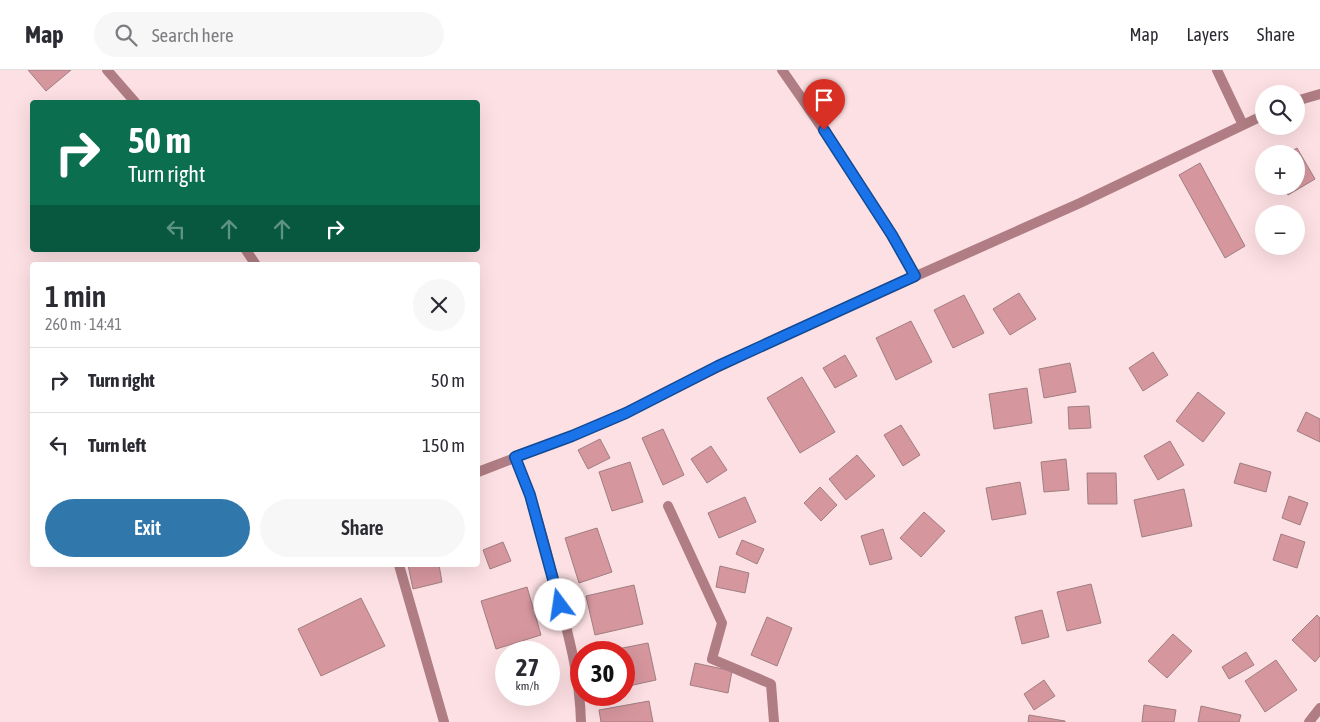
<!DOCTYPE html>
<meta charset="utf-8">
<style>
body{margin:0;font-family:"Asap Condensed",sans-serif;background:#f7f7f7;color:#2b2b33;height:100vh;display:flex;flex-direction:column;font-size:19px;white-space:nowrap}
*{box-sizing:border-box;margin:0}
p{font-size:16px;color:#7c7c81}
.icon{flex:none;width:28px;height:28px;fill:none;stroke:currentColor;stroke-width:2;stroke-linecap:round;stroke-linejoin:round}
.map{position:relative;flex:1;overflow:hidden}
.drawer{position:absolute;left:30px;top:192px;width:450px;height:305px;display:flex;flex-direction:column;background:#fff;border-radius:5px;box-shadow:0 5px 20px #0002}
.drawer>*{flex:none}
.hud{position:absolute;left:30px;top:30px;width:450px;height:152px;border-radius:5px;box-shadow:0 5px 20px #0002;background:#0b6e4f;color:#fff;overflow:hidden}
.tools{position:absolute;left:1255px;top:15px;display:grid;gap:10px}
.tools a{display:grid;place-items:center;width:50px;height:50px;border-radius:50%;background:#fff;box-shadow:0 5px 20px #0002;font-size:25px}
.speed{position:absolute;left:495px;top:571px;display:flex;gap:10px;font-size:25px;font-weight:700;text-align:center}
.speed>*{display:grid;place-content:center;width:65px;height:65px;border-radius:50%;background:#fff;box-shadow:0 5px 20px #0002;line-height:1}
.speed small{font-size:12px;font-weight:400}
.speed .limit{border:8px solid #d22;background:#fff;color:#111}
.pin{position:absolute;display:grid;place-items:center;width:42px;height:42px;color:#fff;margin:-51px -21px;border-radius:50% 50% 50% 0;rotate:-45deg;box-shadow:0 0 5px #0007}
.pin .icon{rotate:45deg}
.me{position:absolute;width:55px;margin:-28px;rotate:346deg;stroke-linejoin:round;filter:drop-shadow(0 0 4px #0008)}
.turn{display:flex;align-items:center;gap:18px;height:105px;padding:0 15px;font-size:22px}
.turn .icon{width:65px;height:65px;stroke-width:2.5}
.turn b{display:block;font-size:35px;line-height:42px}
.lanes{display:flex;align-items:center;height:48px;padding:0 15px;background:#0003;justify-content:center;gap:25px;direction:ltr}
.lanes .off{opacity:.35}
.round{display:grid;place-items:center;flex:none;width:52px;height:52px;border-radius:26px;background:#f7f7f7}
.head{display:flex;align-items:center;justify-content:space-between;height:85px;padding:0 15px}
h1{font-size:30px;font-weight:600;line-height:38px}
.button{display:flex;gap:10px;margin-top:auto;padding:10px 15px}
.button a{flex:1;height:58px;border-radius:30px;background:#3078ac;color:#fff;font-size:20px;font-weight:600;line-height:58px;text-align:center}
.button a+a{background:#f7f7f7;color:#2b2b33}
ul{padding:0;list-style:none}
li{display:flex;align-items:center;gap:15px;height:65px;padding:0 15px;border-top:1px solid #e1e1e2}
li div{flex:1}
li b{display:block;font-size:19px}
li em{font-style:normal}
header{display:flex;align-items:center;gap:30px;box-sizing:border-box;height:70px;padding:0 25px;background:#fff;border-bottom:1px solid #e1e1e2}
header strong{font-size:24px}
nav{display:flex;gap:28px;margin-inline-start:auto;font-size:18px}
.search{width:350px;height:45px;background:#f7f7f7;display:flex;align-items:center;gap:12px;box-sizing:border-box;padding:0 18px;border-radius:28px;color:#7c7c81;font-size:19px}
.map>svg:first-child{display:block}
.building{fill:#d6969e;stroke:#9f7e81}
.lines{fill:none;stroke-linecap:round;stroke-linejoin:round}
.street{stroke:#af7d83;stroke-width:10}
.route-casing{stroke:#114b97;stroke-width:12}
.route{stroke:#1a73e8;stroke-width:9}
</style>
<header>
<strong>Map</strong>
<div class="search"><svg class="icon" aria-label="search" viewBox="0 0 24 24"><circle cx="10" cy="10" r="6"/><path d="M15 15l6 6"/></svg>Search here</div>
<nav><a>Map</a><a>Layers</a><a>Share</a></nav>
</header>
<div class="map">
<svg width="1320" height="652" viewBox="0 0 1320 652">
<rect width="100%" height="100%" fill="#fde0e3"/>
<path class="building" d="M28 0H71L46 21Z
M1297 78 1315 109 1288 125 1283 116H1296V84H1287Z
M1200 93 1245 176 1225 188 1179 105Z
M1019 223 1036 249 1010 265 993 239Z
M964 225 984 263 953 278 934 240Z
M911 251 932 292 896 310 876 268Z
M1153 282 1168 305 1143 321 1129 298Z
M845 285 857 306 835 318 823 298Z
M1070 293 1076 322 1044 328 1039 299Z
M802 307 835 362 800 383 767 328Z
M1027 318 1032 353 994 359 989 324Z
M1198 322 1225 343 1203 372 1176 351Z
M1089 336 1091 358 1069 359 1068 337Z
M1306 342 1320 349V372L1297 361Z
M901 355 920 385 903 396 884 365Z
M663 359 684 405 663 415 642 368Z
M600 369 610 388 588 399 578 380Z
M1170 371 1184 395 1158 410 1144 386Z
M711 376 727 400 707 413 691 389Z
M857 385 875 406 846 430 829 409Z
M1066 389 1069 420 1044 422 1041 392Z
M630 392 643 432 612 441 599 402Z
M1240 393 1271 402 1266 422 1234 413Z
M1087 403H1116L1117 434H1088Z
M1020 412 1026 444 992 450 986 418Z
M820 417 837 435 821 451 804 433Z
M1184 419 1192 456 1142 467 1134 430Z
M1289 426 1308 433 1300 455 1282 448Z
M745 427 756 452 719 468 708 443Z
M924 442 945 461 921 487 900 468Z
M597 458 612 502 579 513 565 468Z
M883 459 892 489 870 495 861 466Z
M1281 464 1305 472 1297 498 1273 490Z
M742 470 764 479 757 494 736 484Z
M503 472 511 491 490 499 483 480Z
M408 495H439L442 512 413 519Z
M720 496 749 503 745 523 716 517Z
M1091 514 1101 553 1067 561 1057 522Z
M634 515 643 554 595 565 586 526Z
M527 517 541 565 496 579 481 531Z
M361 528 385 576 321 606 298 559Z
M1042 540 1049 567 1022 574 1015 547Z
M1317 545 1320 548V586L1315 592 1292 570Z
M767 547 792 558 777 596 751 585Z
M1173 564 1192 581 1167 608 1148 591Z
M648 573 656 610 624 617V582H602Z
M1246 582 1254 595 1229 609 1222 597Z
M1276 590 1297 620 1265 642 1245 611Z
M695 593 732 601 728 623 690 615Z
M1044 610 1055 626 1034 640 1024 624Z
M649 631 653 652H601L599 640Z
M1144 635 1176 640 1174 652H1142Z
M1201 636 1241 645 1239 652H1198Z
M1029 645 1065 651V652H1028Z"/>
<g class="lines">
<path class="street" d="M107 0 135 32
M782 0C829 67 875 135 915 206
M1217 0 1243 55
M1296 31 1320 24
M246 180 256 195
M515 387C534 431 546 478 558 525 569 567 580 608 581 652
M478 402 572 366 625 343 786 264 1080 133 1264 45
M668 436 722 553 712 589 771 614 774 652
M399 495 444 652
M1309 652 1320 638"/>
</g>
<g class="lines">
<defs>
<path id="route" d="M560 535 530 425 515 387 572 366 626 343 718 296 915 206 892 165 824 60"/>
</defs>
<use href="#route" class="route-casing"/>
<use href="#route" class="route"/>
</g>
</svg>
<div class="tools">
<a><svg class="icon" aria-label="search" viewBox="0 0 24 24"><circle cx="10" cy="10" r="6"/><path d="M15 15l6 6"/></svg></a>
<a>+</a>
<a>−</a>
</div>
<div class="speed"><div>27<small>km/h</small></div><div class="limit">30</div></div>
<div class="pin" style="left:824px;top:60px;background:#d93025"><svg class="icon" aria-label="arrive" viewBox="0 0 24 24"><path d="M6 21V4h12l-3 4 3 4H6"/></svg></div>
<svg class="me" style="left:560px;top:535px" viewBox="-20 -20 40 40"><circle r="19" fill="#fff"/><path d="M0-13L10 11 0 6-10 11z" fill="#1a73e8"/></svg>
<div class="hud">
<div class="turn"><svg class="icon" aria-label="right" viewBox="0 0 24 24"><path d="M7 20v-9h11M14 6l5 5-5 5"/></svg><div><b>50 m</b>Turn right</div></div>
<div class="lanes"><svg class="icon off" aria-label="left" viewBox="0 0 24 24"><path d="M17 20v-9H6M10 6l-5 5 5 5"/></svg><svg class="icon off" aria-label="ahead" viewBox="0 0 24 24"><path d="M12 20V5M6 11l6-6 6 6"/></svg><svg class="icon off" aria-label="ahead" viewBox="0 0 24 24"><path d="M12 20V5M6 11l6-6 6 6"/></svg><svg class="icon" aria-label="right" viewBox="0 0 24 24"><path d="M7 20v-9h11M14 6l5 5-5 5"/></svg></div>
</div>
<section class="drawer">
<div class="head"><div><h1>1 min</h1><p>260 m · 14:41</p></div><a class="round"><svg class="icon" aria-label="close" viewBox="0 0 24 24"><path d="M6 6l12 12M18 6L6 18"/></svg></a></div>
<ul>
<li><svg class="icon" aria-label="right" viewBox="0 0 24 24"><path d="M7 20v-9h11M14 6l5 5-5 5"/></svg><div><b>Turn right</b></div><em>50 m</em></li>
<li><svg class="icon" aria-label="left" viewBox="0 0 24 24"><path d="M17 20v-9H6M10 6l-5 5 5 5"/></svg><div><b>Turn left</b></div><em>150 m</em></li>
</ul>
<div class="button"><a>Exit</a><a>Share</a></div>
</section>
</div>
